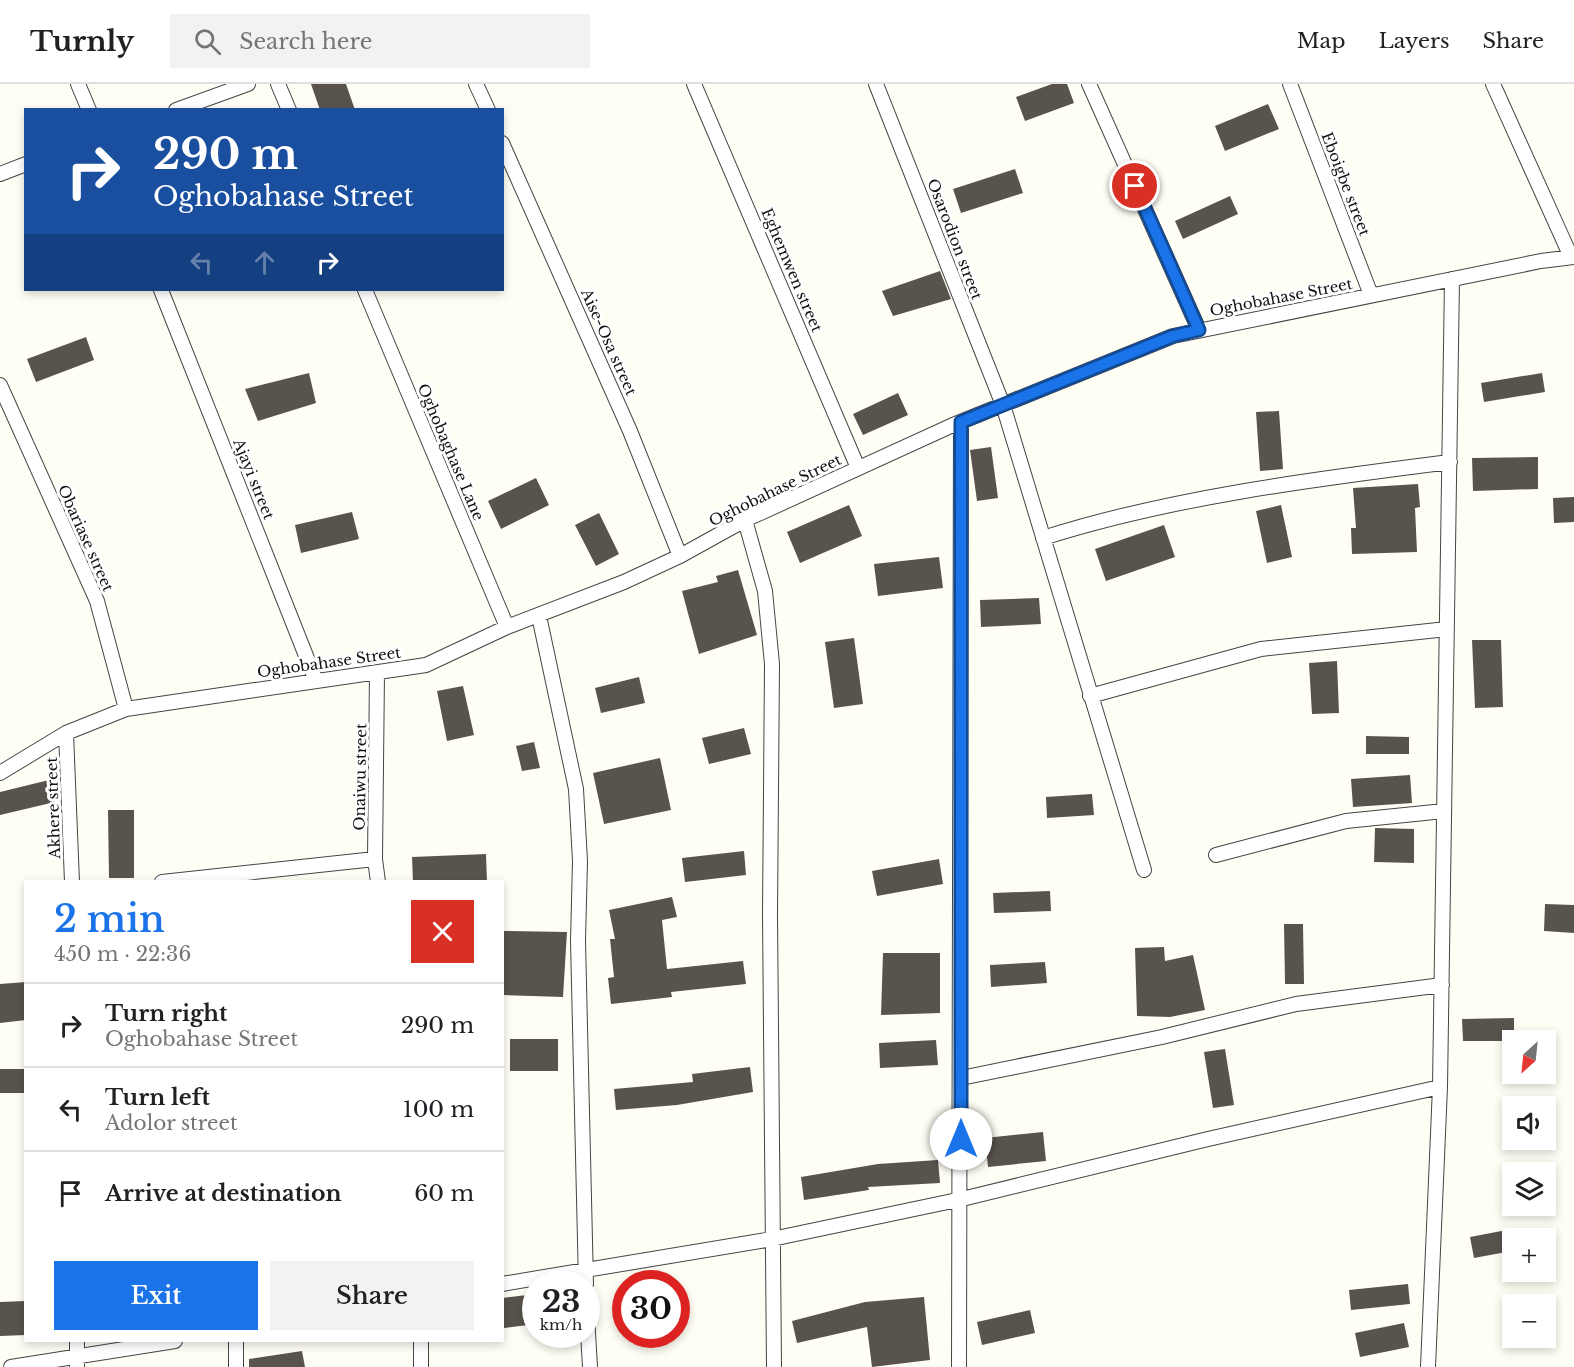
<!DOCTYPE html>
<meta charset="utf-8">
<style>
body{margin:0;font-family:"Libre Baskerville",serif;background:#f2f2f2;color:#202124;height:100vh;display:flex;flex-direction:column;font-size:22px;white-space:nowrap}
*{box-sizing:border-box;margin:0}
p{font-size:20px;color:#757577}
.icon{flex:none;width:33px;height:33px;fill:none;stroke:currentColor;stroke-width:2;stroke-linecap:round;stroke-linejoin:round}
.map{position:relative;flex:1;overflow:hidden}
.side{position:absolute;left:24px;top:796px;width:480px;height:462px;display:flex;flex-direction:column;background:#fff;border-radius:0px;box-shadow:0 3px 9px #0003}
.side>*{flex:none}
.hud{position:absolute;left:24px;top:24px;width:480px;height:183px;border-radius:0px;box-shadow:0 3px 9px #0003;background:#1a4fa0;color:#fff;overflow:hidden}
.needle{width:39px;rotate:207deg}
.buttons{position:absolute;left:1502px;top:946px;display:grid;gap:12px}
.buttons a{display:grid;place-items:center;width:54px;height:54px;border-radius:0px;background:#fff;box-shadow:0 3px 9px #0003;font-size:30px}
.speed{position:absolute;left:522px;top:1186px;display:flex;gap:12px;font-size:30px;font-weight:700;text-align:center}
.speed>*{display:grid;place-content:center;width:78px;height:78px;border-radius:50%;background:#fff;box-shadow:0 3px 9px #0003;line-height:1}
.speed small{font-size:15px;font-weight:400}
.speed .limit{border:9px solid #d22;background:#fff;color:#111}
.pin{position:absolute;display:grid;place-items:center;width:51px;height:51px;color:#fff;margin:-26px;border:3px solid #fff;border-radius:50%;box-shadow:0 2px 6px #0007}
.me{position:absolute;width:66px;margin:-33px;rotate:0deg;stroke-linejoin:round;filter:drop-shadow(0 0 4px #0008)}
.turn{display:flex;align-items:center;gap:21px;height:126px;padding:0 30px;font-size:27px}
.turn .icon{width:78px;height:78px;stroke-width:2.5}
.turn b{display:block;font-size:42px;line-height:51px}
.lanes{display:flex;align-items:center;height:57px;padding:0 30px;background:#0003;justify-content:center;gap:30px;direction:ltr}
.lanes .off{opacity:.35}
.round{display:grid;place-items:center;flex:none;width:63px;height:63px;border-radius:0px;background:#f2f2f2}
.summary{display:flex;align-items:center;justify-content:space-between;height:102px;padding:0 30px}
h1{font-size:36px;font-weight:600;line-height:45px;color:#1a73e8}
.cta{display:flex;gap:12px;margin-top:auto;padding:12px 30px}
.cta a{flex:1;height:69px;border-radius:0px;background:#1a73e8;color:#fff;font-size:24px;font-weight:600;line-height:69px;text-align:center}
.cta a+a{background:#f2f2f2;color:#202124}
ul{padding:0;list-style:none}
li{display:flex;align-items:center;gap:18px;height:84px;padding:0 30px;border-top:2px solid #e0e0e0}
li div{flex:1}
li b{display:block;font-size:22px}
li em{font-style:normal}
header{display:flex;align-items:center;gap:36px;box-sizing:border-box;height:84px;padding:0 30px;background:#fff;border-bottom:2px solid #e0e0e0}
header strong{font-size:28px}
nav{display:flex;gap:33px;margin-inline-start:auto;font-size:21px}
.search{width:420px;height:54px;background:#f2f2f2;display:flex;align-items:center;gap:15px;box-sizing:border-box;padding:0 21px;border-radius:0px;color:#757577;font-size:22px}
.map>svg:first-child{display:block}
.building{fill:#59534d}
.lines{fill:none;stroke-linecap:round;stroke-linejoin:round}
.minor-casing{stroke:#444;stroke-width:16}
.minor{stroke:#fff;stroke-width:14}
.route-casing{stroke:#114b97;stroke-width:15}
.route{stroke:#1a73e8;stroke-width:10}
.labels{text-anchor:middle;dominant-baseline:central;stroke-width:6;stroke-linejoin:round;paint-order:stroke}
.street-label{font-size:15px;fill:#111;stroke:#fff}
</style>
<header>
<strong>Turnly</strong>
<div class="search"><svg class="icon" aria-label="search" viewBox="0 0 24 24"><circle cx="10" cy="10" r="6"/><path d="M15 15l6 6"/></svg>Search here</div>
<nav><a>Map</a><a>Layers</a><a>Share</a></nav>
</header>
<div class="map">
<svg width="1574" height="1283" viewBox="0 0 1574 1283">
<rect width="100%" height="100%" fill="#fffef5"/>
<path class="building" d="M311 0H346L355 26H320Z
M1052 0H1067L1074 19 1025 37 1016 13Z
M1268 20 1279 45 1225 67 1215 42Z
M1015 85 1023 109 961 129 953 105Z
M1230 112 1238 130 1183 155 1175 137Z
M940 187 951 215 893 232 882 207Z
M86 253 94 276 36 298 27 275Z
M309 289 316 319 258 337 245 305Z
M1542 289 1545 308 1484 318 1481 299Z
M898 309 908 331 863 351 853 330Z
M1279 327 1283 385 1260 387 1256 328Z
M991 363 998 414 977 417 970 366Z
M1538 373V405L1473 407 1472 374Z
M536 394 549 421 501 445 488 417Z
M1418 400 1420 423 1415 424 1417 468 1352 470 1351 444H1356L1353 404Z
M1574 413V438L1554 439 1553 414Z
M849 421 862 452 800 479 787 448Z
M1281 421 1292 473 1267 479 1256 427Z
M352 428 359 455 301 469 295 441Z
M599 429 619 470 596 482 575 441Z
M1164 441 1175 473 1106 497 1095 465Z
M939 473 943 504 878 512 874 480Z
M738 486 757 551 699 570 682 507 718 498 716 492Z
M1039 514 1041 540 981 543 980 516Z
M854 554 863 620 834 624 825 558Z
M1472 556H1501L1503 623 1475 624Z
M1337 577 1339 629 1312 630 1309 579Z
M639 593 645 619 601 629 595 604Z
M463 602 474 651 447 657 437 607Z
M744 644 751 670 709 680 702 654Z
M1366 652 1409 653V670H1366Z
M534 658 540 684 522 687 516 662Z
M660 674 671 726 604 740 593 689Z
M1410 691 1412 719 1353 723 1351 695Z
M49 696 55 718 0 731V708Z
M1092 710 1094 731 1047 734 1046 713Z
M108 726H134V794H109Z
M1375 744 1414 745V779L1374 778Z
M744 767 746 791 685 798 682 774Z
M486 770 487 798H413L412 773Z
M939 775 943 800 877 812 872 787Z
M1050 807 1051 827 994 829 993 809Z
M672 813 677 833 662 836 667 885 743 877 746 900 671 908 672 913 611 920 608 894 614 893 610 855H615L609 826Z
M1545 820 1574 821V849L1544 847Z
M1284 840H1303L1304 900H1285Z
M503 847 567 848 563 913 503 911Z
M1164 863 1165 877 1193 871 1205 926 1170 933 1137 932 1135 864Z
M883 869H940V929L881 931Z
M1045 878 1047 899 991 903 990 881Z
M26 898V936L0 939V900Z
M1514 934V957H1463L1462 935Z
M510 955H558V987H510Z
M936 956 938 981 880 984 879 959Z
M1225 965 1234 1021 1213 1024 1204 968Z
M750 983 753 1008 677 1021 616 1026 614 1005 693 998 692 990Z
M0 985H26V1009H0Z
M1043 1048 1046 1077 988 1083 985 1054Z
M938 1076 940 1099 868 1103 869 1106 804 1116 801 1093 878 1080Z
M1512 1145V1167L1474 1174 1470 1153Z
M1408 1200 1410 1220 1351 1226 1349 1206Z
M536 1210V1240L504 1244 502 1214Z
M924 1213 930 1276 872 1283 867 1243 797 1259 792 1237 865 1218Z
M26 1217V1251L0 1252V1218Z
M1030 1226 1035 1249 982 1261 977 1238Z
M1404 1239 1409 1263 1360 1273 1355 1249Z
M302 1267 305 1283H249V1275Z"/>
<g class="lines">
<defs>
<path id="minor" d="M78 0 89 26
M278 0 289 26
M476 0 488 26
M694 0 858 384
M876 0 1003 321 1144 786
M1089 0 1199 246
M1290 0 1371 211
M1493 0 1571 173
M176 26 248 0
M502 59 630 347 680 472
M0 90 26 80
M161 206 316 597
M365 206 507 543
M0 301 97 517 126 625
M745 436 765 507 772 580 770 831 774 1283
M1043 454C1171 413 1316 395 1450 378
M539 532 576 705 580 777 578 857 586 1200
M377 589 375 775 378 798
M1090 612 1261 565 1447 545
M66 649 72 798
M0 689 66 649 126 625 426 581 507 543 624 498 680 472 745 436 953 341 1173 252 1541 177 1574 173
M1216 771 1346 737 1444 727
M162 798 375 775
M961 994 1162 953 1296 920 1442 901
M502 1200 772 1155 962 1115 1208 1055 1440 1003
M586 1214 590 1283
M236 1257V1283
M77 1282V1257
M11 1283 175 1257
M421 1283V1257
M959 1283 961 338
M1428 1283 1440 1003 1452 195"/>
</defs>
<use href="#minor" class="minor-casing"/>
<use href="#minor" class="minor"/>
</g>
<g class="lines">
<defs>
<path id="route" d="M961 1055V338L1173 252 1199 246 1135 102"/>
</defs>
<use href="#route" class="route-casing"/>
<use href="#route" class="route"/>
</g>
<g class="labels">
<g class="street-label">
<text transform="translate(1346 100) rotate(69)">Eboigbe street</text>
<text transform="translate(955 155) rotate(69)">Osarodion street</text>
<text transform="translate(792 186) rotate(67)">Eghemwen street</text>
<text transform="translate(1281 213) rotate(-11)">Oghobahase Street</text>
<text transform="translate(609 258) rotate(66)">Aise-Osa street</text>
<text transform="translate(451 368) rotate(67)">Oghobaghase Lane</text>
<text transform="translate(254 395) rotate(68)">Ajayi street</text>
<text transform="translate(775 406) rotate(-26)">Oghobahase Street</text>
<text transform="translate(86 454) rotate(66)">Obariase street</text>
<text transform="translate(329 578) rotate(-8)">Oghobahase Street</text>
<text transform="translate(360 693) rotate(-89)">Onaiwu street</text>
<text transform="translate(53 724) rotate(-92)">Akhere street</text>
</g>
</g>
</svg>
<div class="buttons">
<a><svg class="needle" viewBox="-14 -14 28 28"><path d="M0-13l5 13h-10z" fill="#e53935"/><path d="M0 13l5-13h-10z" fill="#757577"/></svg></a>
<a><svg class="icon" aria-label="sound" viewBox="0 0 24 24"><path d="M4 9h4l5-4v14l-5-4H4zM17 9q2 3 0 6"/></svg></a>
<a><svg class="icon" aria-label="layers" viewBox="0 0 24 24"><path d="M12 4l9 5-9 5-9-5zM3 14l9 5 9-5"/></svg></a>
<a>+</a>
<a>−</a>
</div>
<div class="speed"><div>23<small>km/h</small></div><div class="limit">30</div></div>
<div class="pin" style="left:1135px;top:102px;background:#d93025"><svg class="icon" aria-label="arrive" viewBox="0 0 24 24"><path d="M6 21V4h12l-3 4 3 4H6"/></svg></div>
<svg class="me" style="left:961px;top:1055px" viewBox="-20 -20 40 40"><circle r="19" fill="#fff"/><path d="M0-13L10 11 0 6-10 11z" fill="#1a73e8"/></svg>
<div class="hud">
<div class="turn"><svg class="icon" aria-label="right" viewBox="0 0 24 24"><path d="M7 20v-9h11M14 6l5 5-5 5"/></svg><div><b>290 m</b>Oghobahase Street</div></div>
<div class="lanes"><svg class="icon off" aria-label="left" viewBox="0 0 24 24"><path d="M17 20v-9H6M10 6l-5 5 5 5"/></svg><svg class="icon off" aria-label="ahead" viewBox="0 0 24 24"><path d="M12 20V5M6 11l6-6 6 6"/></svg><svg class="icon" aria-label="right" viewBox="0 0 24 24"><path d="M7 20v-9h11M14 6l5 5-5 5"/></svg></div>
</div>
<section class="side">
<div class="summary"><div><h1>2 min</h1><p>450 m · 22:36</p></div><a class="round" style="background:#d93025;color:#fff"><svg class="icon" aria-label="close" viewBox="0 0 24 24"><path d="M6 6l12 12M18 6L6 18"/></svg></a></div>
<ul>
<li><svg class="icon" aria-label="right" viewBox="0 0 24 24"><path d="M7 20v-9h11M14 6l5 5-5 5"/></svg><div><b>Turn right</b><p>Oghobahase Street</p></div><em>290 m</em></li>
<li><svg class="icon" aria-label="left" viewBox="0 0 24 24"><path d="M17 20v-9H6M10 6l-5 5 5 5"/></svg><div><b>Turn left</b><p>Adolor street</p></div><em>100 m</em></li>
<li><svg class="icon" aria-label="arrive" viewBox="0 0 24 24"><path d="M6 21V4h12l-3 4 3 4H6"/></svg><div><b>Arrive at destination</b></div><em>60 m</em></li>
</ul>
<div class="cta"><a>Exit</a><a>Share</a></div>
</section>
</div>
